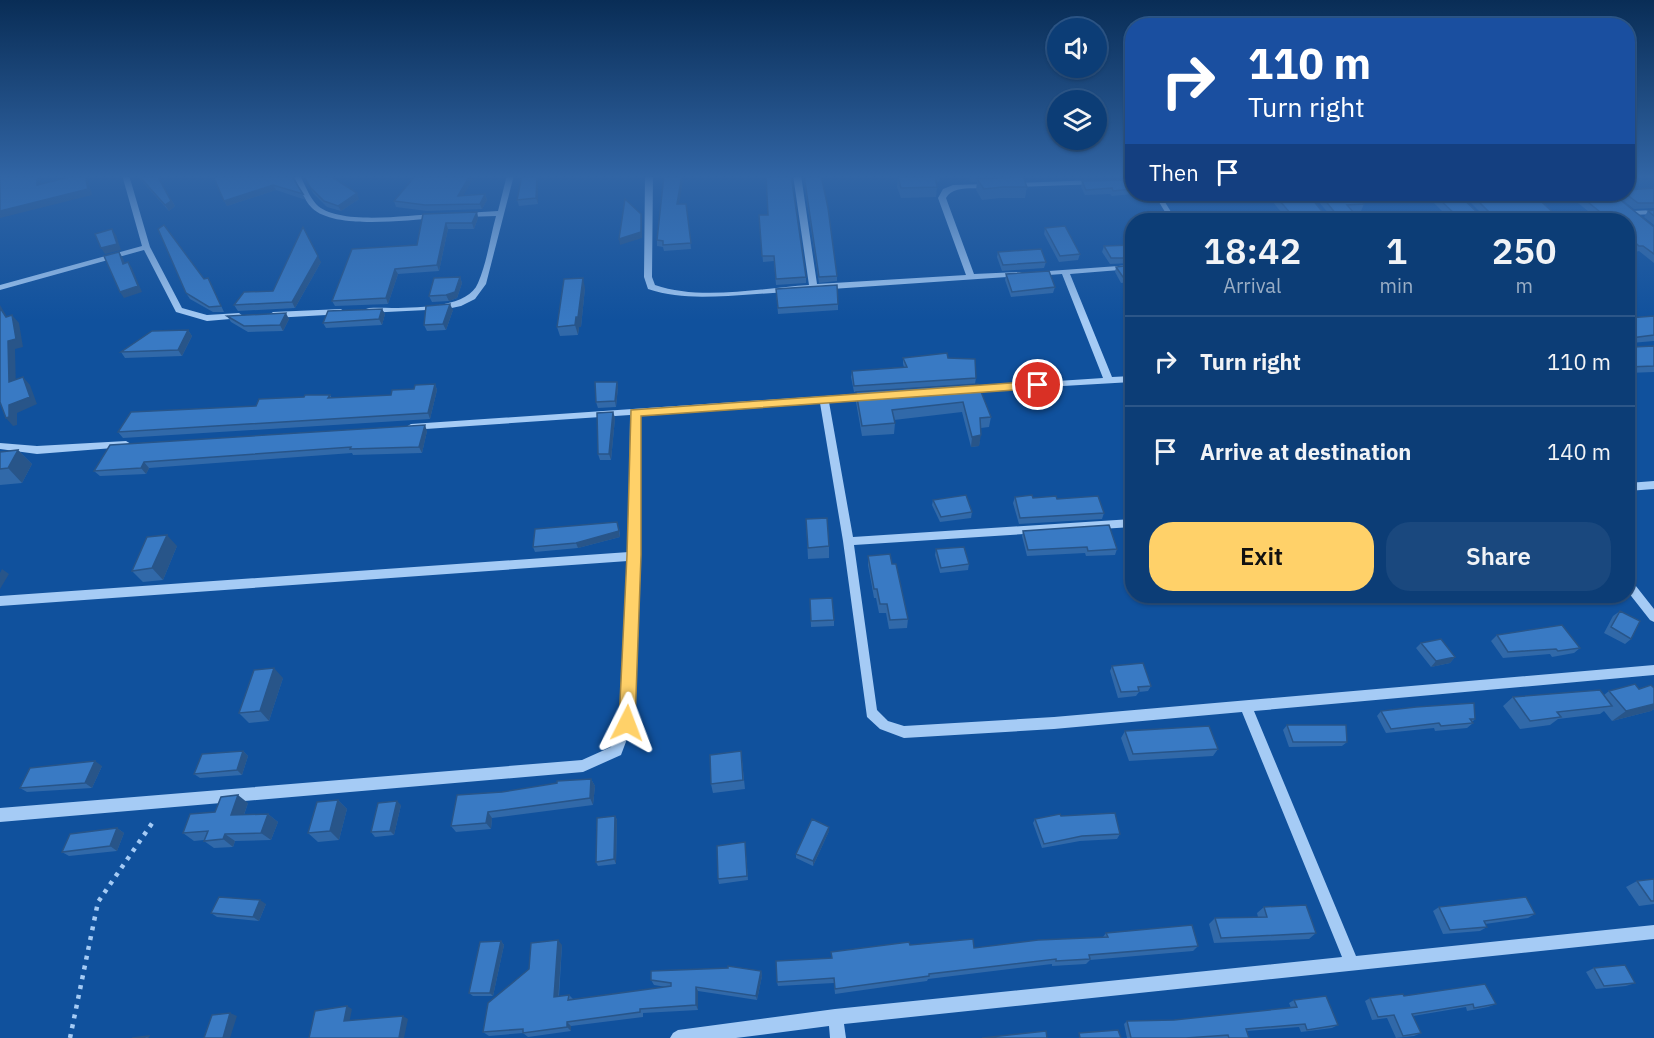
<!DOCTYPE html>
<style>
body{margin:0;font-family:"IBM Plex Sans",sans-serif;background:#1a487e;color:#f1f3f6;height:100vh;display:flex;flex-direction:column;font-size:22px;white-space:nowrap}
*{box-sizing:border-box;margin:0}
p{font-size:20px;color:#9aaec5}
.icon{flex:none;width:33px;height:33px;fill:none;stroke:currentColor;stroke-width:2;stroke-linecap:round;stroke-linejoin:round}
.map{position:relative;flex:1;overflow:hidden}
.panel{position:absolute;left:1125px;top:213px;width:510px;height:390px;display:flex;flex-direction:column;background:#0c3d76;border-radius:24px;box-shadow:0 2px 4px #0004,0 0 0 2px #2c5688}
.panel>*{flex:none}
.hud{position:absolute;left:1125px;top:18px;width:510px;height:183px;border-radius:24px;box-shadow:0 2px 4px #0004,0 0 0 2px #2c5688;background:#1a4fa0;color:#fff;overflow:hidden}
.fabs{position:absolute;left:1047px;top:18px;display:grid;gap:12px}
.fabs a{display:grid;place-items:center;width:60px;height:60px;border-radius:50%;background:#0c3d76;box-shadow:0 2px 4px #0004,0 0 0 2px #2c5688;font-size:30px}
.pin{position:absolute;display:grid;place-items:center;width:51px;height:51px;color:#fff;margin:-26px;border:3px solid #fff;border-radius:50%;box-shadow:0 2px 6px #0007}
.me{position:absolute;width:66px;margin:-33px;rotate:3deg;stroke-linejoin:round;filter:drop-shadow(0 0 4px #0008)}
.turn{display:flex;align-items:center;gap:21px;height:126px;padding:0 24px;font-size:27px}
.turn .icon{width:78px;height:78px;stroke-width:2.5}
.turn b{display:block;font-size:42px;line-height:51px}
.then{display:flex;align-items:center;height:57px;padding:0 24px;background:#0003;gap:12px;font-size:22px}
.eta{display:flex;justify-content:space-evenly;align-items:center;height:102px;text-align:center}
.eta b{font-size:36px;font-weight:600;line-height:42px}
.action{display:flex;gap:12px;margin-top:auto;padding:12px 24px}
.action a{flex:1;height:69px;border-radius:24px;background:#ffd169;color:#111;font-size:24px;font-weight:600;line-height:69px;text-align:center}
.action a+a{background:#1a487e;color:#f1f3f6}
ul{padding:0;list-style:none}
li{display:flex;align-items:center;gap:18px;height:90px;padding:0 24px;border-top:2px solid #2c5688}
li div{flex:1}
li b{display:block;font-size:22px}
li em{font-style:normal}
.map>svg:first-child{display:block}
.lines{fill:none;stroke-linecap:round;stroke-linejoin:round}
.path{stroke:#a5cbf5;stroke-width:4.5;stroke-dasharray:4 6;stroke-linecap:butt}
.minor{fill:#a5cbf5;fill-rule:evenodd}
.wall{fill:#3169a9}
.shaded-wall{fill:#285589}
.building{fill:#397ac4;stroke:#285589;stroke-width:1.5}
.route{fill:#ffd169;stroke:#a68844;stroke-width:1.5}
</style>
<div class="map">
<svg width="1654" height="1038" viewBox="0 0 1654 1038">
<rect width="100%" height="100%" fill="#10519d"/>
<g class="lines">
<path class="path" d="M70 1038 98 902 155 819"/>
<path class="minor" d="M122 175H129L150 247 182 308 207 315 239 313 243 316 242 318 207 321 176 312 144 250 0 290V285L142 246Z
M293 175H300C305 185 309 196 316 204 337 226 408 215 437 214L441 216 437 218C406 220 335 230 312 208 303 199 299 186 293 175Z
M507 175H514L486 284 475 299 461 306 447 309 366 313V309L369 308C396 307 466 313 478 283 487 262 490 238 496 216L465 217 461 215 465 213 498 211Z
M645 175H653L652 277 655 285C701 301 761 288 809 285L793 175H801L817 284 966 275 938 198 943 189 953 185 988 184 992 186 988 188C974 189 953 185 946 198L974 274 1020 272 1024 274 1020 276 728 296C700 297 674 298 648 289L644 277Z
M1096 180H1099V184L1013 187 1009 185 1013 183Z
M1154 194H1160L1176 220H1170Z
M1654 210V214L1632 215 1628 213 1632 211Z
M1132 265V269L1070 274 1112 377 1132 376V382L962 392 960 390 965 387 1103 378 1062 274 1035 276 1031 274 1035 272Z
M341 309 345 312 344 314 273 318 269 315 273 312Z
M869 393 872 394 874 396 872 398 829 402 853 537 1132 519V527L854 545 877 710 888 721 904 726 1054 717 1654 665V675L1254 711 1356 956 1654 925V939L844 1024 846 1038H830L829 1026 736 1038H670L673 1033 678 1030 835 1009 1342 957 1242 712 1054 729 904 738 880 729 867 717 843 541 820 403 640 415 639 556 633 723 621 755 583 772 0 822V808L582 760 611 747 621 723 628 561 0 606V596L629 552 630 415 411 430 406 427 411 424Z
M126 441 131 444 126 447 37 454 0 449V443L37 446Z
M1654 481V489L1628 491V483Z
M1628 579 1632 581 1654 609V622L1650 620 1628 592Z"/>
</g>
<path class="wall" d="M136 175H157L175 206 169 211Z
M291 175 306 200 276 190 227 206 224 201Z
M303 175H329L359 199 341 211 327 207 313 193Z
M416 175H475L463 195 485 194 487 200 482 209 427 211 396 207 394 201Z
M522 175H538V204L519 206 517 200Z
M803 175H821L837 276V281L819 283Z
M900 175H940L939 182 936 183 937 187 936 197 901 198 897 187 898 177Z
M967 175H1018L1017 178 1027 187 1025 198H1000L982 200 976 190 977 182H971Z
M1075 175H1120L1119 177 1077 178Z
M1082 181 1132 187V194L1112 196 1110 194 1085 195 1081 187Z
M1654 188V208L1634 209 1615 194H1628L1629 190Z
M1266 194H1308L1325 215H1330L1312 194H1400L1357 196 1364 204 1361 211H1352L1360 220H1288Z
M1425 194H1458L1480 215H1483L1462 194H1533L1558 217 1556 220H1451Z
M1567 194H1613L1654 227V263L1639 251 1635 252 1628 245V220H1599Z
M679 204H686L691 249 664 251 663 247 657 246V240Z
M1654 210V225L1644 217 1648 211Z
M477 212 478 218 474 229H448L439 271 398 274 388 304 335 306 332 301 417 245 423 214Z
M759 215H768L806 277V283L776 285 774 261 763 262Z
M1045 228 1080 254 1078 260 1059 262 1044 234Z
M1132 245V263L1110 264 1102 252 1104 246Z
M998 252 1046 262 1044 268 1002 271 997 257Z
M321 262 295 308 238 311 234 305 273 291Z
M1132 265V282L1121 283 1115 272 1116 267Z
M1006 274 1055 287 1053 293 1011 297 1005 280Z
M460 277 462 283 457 298 449 301 432 302 429 296Z
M204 279 211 284 224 312H213L190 299 186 293Z
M585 288 581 327H579L578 335 560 336 557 327Z
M776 289 838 304V310L778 314Z
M382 309 385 314 382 325 326 328 323 323Z
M453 310 446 330 427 331 424 325Z
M227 316 289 319 283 331 248 332 231 322Z
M1654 316V341L1631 343V345L1633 347 1654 346V372L1628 373V318Z
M188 330 192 336 182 356 125 358 121 352Z
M903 358 976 378 975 384 854 392 851 377 852 371 904 367 903 364Z
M617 382 618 387 616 407 598 408 596 402Z
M435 384 437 390 430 419 123 438 118 432 256 406 304 397 330 395 332 398 391 395Z
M978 384 991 417 989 427 981 428 979 446 971 447 962 412 894 420 895 423 894 434 862 436 856 402V392Z
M613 412 615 418 611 460H600L598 454Z
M427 431 422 453 353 455 352 453 149 468 146 474 100 476 94 471 110 445Z
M18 450 32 464 22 483 0 485V452Z
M1015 497 1057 499 1104 513 1102 519 1019 524 1013 503Z
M933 500 972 512 971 518 940 522 932 505Z
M806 519 829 546V558L808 559Z
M619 528 620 537 578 548 535 552 533 547Z
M1023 531 1117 549 1115 555 1086 556 1085 553 1027 556 1022 536Z
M177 546 163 580 143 582 132 571Z
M936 549 969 564 968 570 940 573 935 555Z
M868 556 892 564 908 619 907 628 889 629 886 613H879L876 598H874L868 565Z
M810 599 834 620V626L811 627Z
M1620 611 1631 639 1625 644 1604 633 1613 616Z
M1497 635 1580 648 1574 653 1552 657 1550 654 1503 658 1491 641Z
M1421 643 1455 657 1450 663 1431 667 1416 648Z
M1112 666 1151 686 1148 691 1139 692 1136 696 1118 698 1110 671Z
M283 678 269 721 249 723 239 713Z
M1654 688V709L1651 711 1612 721 1604 711 1600 714 1558 719 1550 725 1520 729 1503 706 1513 697 1604 695 1609 691Z
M1381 711 1475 719 1472 722 1473 723 1467 728 1435 731 1434 728 1386 733 1377 716Z
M1287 725 1347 742 1342 746 1289 747 1283 730Z
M1125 731 1218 749 1213 756 1129 761 1121 738Z
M243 751 248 756 242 775 200 778 194 774Z
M741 751 745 789 713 793 711 784Z
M102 766 92 788 27 792 20 788Z
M591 779 595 786 593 805 492 818 491 829 456 832 451 826 502 792Z
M338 800 347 809 339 840 318 842 308 833Z
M248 803 244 815 268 814 278 822 271 840 235 841 233 847 214 848 204 841V840L194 841 183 833 215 812Z
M401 805 394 835 375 837 371 832Z
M615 816 617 820 616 864 598 866 596 862Z
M1061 816 1120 834 1117 839 1080 841 1042 848 1033 823 1035 819Z
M117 828 124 833 117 851 69 856 62 852Z
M829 831 813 866 796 858V854Z
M745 842 748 880 719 884 718 879Z
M1654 879V904L1639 906 1626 887 1637 881Z
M266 904 259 921 217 917 211 913Z
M1264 907 1316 933 1309 939 1214 943 1209 924 1215 918 1258 917 1257 913Z
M1439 907 1535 914 1528 918 1485 924 1487 927 1480 931 1443 934 1433 911Z
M1106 933 1198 946 1193 951 1090 960 1086 964 1052 966V964L928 979 927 981 835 994 834 983 778 986 777 982 831 958V952L910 945 974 948 1103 937Z
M501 941 504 945 493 996H473L469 993Z
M562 945 559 996 569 995 573 999 666 987 654 985 651 980 761 971 762 976 757 1000 698 991V1010L643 1013V1017L571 1026V1031L528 1037 523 1033 489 1036 483 1032Z
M1594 968 1635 983 1626 986 1596 989 1586 972Z
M1404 996 1496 1004 1488 1007 1467 1011 1466 1007 1413 1016 1421 1033 1414 1036 1396 1038 1387 1018 1372 1020 1365 1001 1370 998Z
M1294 1000 1338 1025 1332 1028 1301 1032 1299 1027 1247 1031 1249 1038H1127L1124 1024 1127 1021 1174 1020 1291 1008 1289 1003Z"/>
<path class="shaded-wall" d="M37 175H39L41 183V190L37 185Z
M85 175 88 180 92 195 0 218V211Z
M157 175 175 206 169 211 165 205Z
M470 175H475L460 202 458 196Z
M537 175H538V204L536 198Z
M682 175H684L678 210 677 204Z
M273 185 276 190 227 206 224 201Z
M357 193 359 199 341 211 338 206Z
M485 194 487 200 482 209 480 204Z
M477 212 478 218 474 229 472 223Z
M641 214 642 219V238L620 245 619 239Z
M446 223 448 229 439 271 437 265Z
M112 229 116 235 121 250 105 254 101 248Z
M119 252 123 258 127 270 123 264Z
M318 256 321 262 295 308 292 302Z
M128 262 132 268 142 292 124 298 120 292Z
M395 269 398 274 388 304 386 298Z
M460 277 462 283 457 298 449 301 446 295Z
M583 278 585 288 581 327H579L578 335 575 325Z
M450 304 453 310 446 330 443 324Z
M0 305 12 325 6 317 0 308Z
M382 309 385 314 382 325 379 319Z
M286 313 289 319 283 331 280 325Z
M12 315 19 323 23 347 15 349 16 390 9 382 8 341Z
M188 330 192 336 182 356 178 350Z
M23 377 30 385 37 404 17 413V425L13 426 6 418 9 405Z
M617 382 618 387 616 407 615 401Z
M435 384 437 390 430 419 428 413Z
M613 412 615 418 611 460 609 454Z
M425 425 427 431 422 453 419 447Z
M981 435 979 446 971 447 972 437Z
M18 450 32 464 22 483 8 468Z
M144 462 149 468 146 474 141 468Z
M617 522 620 537 578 548 576 543Z
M167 535 177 546 163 580 152 568Z
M2 569 9 574 0 589V573Z
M1455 657 1450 663 1431 667 1436 661Z
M274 668 283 678 269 721 260 711Z
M1654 704V709L1651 711 1612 721 1626 711Z
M243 751 248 756 242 775 237 770Z
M95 761 102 766 92 788 85 783Z
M591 779 595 786 593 805 590 798Z
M238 795 248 803 241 823 231 815Z
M338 800 347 809 339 840 330 831Z
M397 801 401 805 394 835 390 831Z
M488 812 492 818 491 829 486 823Z
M268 814 278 822 271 840 261 833Z
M615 816 617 820 616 864 614 859Z
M829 827V831L813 866V861Z
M117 828 124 833 117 851 110 846Z
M225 834 235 841 233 847 223 839Z
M260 900 266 904 259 921 253 917Z
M558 940 562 945 558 1001 554 997Z
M501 941 504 945 493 996 490 993Z
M761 971 762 976 757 1000 756 996Z
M696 987 698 991V1010L696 1005Z
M347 1006 352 1009 349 1024 344 1021Z
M230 1013 237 1016 230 1038H223Z
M403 1016 408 1019 404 1038H399Z
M567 1022 571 1026V1031L567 1027Z"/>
<path class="building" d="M0 175H37V185L78 175H85L88 189 0 211Z
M138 175H157L171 201 165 205Z
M221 175H291L303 194 273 185 224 201 214 178Z
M303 175H329L357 193 338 206 324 201 310 187Z
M416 175H470L458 196 485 194 480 204 425 205 394 201Z
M522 175H537L536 198 517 200Z
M664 175H682L677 204H686L691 243 663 245V241L657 240Z
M766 175H791L806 277 776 279 774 256H762L759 215H768Z
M804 175H821L828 208 837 276 819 277Z
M900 175H935L937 187 901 188 898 177Z
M1023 177 1027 187H1002L984 189 977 179Z
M1127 180 1132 187V189L1113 191 1112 188 1086 190 1082 181Z
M1628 184 1631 187 1629 190 1654 188V203H1638L1626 194H1628Z
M1274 194H1308L1325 215 1334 216 1336 214 1320 194H1356L1364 204 1347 205 1360 220H1296Z
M1434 194H1458L1480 215 1489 216 1491 214 1471 194H1533L1558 217 1460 219Z
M1578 194H1613L1654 227V254L1643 246H1639L1628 236V220H1610Z
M625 199 641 214V232L619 239Z
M1654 210V216L1648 211Z
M477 212 472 223H446L437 265 395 269 386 298 332 301 352 249 417 245 423 214Z
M164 225 204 279 208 278 221 306 209 307 186 293 158 229Z
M1065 226 1080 254 1060 256 1045 228Z
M303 227 318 256 292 302 234 305 244 292 273 291Z
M112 229 117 244 101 248 95 234Z
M1132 245V258H1111L1104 246Z
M1041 249 1046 262 1003 265 998 252Z
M119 252 123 264 128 262 138 286 120 292 104 256Z
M1132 265V277H1123L1116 267Z
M1049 271 1055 287 1012 292 1006 274Z
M460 277 455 292 446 295 429 296 434 278Z
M583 278 578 317H576L575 325 557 327 564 279Z
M837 285 838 304 778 308 776 289Z
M450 304 443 324 424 325 426 306Z
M0 308 6 317 12 315 16 339 8 341 9 382 23 377 30 397 9 405V417L6 418 0 402Z
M382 309 379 319 323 323 328 311Z
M286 313 280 325 244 326 227 316Z
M1654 316V335L1631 338V345L1633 347 1654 346V366L1628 367V318Z
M188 330 178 350 121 352 152 331Z
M947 353 948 358 975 359 976 378 854 386 852 371 907 367 903 358Z
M595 382H617L615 401 596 402Z
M435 384 428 413 118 432 131 412 256 406 259 399 304 397 305 395H330L328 398 391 395 392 390 414 389 415 385Z
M978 384 991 417 980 418 981 435 972 437 963 402 892 410 895 423 862 426 856 392Z
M613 412 609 454H598L597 413Z
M425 425 419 447 350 449 351 447 144 462 141 468 94 471 110 445Z
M18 450 8 468 0 469V452Z
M966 495 972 512 941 517 933 500Z
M1032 495 1033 498 1056 496 1057 499 1098 496 1104 513 1020 518 1015 497Z
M827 518 829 546 808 548 806 519Z
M617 522 619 531 576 543 533 547 535 529Z
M1109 525 1117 549 1088 551 1087 547 1028 550 1023 531Z
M167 535 152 568 132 571 147 537Z
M964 547 969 564 941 568 936 549Z
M890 554 892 564H896L908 619 890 620 887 604H880L877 589H874L868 556Z
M832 598 834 620 811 621 810 599Z
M1620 611 1640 621 1631 639 1611 627Z
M1562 625 1580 648 1558 651 1556 649 1508 652 1497 635Z
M1441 639 1455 657 1436 661 1421 643Z
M1143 663 1151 686 1138 687 1139 691 1121 692 1112 666Z
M274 668 260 711 239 713 254 670Z
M1635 684 1639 689 1651 685 1654 688V704L1626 711 1609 691Z
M1600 690 1612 706 1557 712 1561 717 1530 721 1513 697Z
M1474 703 1475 719H1470L1473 723 1441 726 1439 723 1391 729 1381 711 1416 707Z
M1287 725H1346L1347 742H1293Z
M1209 726 1218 749 1133 754 1125 731Z
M243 751 237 770 194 774 202 754Z
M741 751 743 780 711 784 710 755Z
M95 761 85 783 20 788 30 768Z
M591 779 590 798 488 812 486 823 451 826 457 795 502 792 557 783V781Z
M238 795 231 815 268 814 261 833 225 834 223 839 204 841 208 831 183 833 190 814 215 812 221 797Z
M338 800 330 831 308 833 317 802Z
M397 801 390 831 371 832 378 803Z
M1115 813 1120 834 1082 836 1044 844 1035 819 1060 814 1061 816Z
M615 816 614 859 596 862 597 818Z
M812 819 829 827 813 861 796 854Z
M117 828 110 846 62 852 70 834Z
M745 842 747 876 718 879 717 846Z
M1654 879V901H1651L1637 881Z
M219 897 260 900 253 917 211 913Z
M1526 897 1535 914 1484 921 1487 927 1450 930 1439 907Z
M1306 905 1316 933 1221 938 1215 918 1267 917 1264 907Z
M1192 925 1198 946 1089 955 1090 959 1056 961V959L929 974V976L835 989 834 978 777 982 776 961 832 958 831 952 909 942 910 945 973 939 974 948 1038 940 1108 937 1106 933Z
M558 940 554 997 569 995 568 1000 671 986V983L651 980V971L728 968V966L761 971 756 996 696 987V1005L640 1009V1012L567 1022V1027L523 1033V1029L483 1032 488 1003 529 969 531 943Z
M501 941 490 993H469L480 942Z
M1625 965 1635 983 1604 986 1594 968Z
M1485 984 1496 1004 1474 1008 1473 1004 1412 1014 1421 1033 1403 1036 1394 1015 1378 1017 1370 998 1403 994 1404 996Z
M1326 996 1338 1025 1307 1030 1305 1024 1246 1029 1249 1038H1229L1228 1035 1186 1038H1131L1127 1021 1174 1020 1297 1007 1294 1000Z
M347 1006 344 1021 403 1016 399 1038H309L315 1011Z
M230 1013 223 1038H204L212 1015Z
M1118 1030 1121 1038H1080L1079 1033Z
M1046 1031 1047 1038H982Z
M149 1036 148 1038H132Z"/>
<linearGradient id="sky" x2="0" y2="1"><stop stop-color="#092d56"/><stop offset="0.55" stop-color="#3165a5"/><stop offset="1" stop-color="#3165a5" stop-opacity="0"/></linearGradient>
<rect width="1654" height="321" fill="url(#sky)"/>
<path class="route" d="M1038 381 1044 385 1042 388 641 416V555L635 723 633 728 627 730 621 728 619 723 627 555 631 410Z"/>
</svg>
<div class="fabs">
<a><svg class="icon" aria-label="sound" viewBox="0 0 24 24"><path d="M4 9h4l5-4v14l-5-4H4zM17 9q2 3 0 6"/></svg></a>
<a><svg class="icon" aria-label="layers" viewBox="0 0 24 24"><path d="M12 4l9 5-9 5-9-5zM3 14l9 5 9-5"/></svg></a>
</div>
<div class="pin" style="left:1038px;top:385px;background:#d93025"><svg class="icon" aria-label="arrive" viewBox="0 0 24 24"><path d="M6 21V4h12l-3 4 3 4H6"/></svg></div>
<svg class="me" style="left:627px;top:723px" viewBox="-20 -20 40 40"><path d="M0-17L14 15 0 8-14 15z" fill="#ffd169" stroke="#fff" stroke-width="4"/></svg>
<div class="hud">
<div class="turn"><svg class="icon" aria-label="right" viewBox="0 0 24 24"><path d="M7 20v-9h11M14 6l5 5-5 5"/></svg><div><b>110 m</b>Turn right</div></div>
<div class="then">Then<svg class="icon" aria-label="arrive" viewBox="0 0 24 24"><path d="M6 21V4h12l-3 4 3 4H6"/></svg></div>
</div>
<section class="panel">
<div class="eta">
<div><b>18:42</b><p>Arrival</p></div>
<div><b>1</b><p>min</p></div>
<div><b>250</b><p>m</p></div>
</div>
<ul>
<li><svg class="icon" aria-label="right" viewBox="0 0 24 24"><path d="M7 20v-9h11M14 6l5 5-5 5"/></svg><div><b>Turn right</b></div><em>110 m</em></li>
<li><svg class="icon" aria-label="arrive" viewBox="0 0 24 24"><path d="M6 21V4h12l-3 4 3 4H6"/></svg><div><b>Arrive at destination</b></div><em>140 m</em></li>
</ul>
<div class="action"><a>Exit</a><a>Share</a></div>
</section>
</div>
